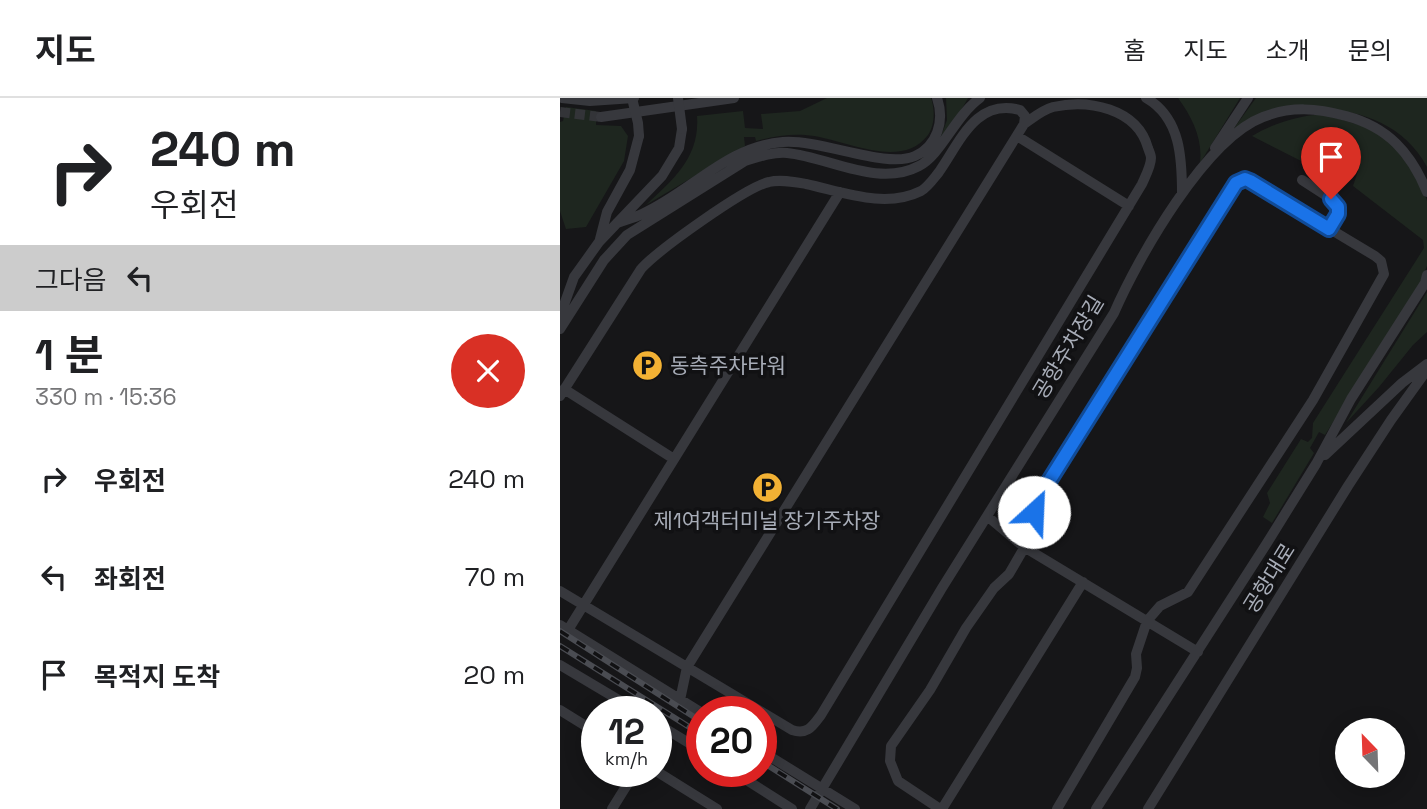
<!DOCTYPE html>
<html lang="ko">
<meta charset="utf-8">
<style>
body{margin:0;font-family:"Space Grotesk","Noto Sans KR",sans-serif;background:#f2f2f2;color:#202124;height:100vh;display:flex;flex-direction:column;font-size:26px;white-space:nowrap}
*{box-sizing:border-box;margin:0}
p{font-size:23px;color:#757577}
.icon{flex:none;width:38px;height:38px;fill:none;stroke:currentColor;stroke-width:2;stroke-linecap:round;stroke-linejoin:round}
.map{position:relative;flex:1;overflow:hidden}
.panel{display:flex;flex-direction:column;background:#fff;width:560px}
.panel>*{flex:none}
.hud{background:#fff;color:#202124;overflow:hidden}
.needle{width:46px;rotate:337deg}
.buttons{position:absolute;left:775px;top:620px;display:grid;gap:14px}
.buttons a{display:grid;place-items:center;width:70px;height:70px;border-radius:50%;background:#fff;box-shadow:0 4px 18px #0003;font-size:35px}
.speed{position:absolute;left:21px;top:598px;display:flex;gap:14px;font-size:35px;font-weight:700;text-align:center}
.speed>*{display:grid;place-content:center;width:91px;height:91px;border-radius:50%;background:#fff;box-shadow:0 4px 18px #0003;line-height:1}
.speed small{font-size:18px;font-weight:400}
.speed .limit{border:10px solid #d22;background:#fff;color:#111}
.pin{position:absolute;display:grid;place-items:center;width:60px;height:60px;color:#fff;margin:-72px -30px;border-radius:50% 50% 50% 0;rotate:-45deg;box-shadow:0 0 7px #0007}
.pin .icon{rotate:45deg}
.me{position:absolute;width:77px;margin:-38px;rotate:25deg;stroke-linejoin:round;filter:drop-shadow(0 0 5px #0008)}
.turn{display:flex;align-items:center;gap:24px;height:147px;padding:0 35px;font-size:32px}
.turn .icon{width:91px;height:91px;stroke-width:2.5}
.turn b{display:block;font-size:49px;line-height:60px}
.then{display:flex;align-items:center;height:66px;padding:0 35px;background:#0003;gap:14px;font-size:26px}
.round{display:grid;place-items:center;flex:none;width:74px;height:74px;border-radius:37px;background:#f2f2f2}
.overview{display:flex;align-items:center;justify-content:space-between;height:119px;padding:0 35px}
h1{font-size:42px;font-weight:700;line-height:52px}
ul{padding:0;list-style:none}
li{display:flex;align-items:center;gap:21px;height:98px;padding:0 35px}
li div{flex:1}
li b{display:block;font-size:26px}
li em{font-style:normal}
header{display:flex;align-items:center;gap:42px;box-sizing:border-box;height:98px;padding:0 35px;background:#fff;border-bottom:2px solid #e0e0e0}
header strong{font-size:33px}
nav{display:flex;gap:38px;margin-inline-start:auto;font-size:24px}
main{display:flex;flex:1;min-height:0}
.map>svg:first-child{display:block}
.green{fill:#1e261f}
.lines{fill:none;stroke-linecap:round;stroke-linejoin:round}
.minor-tunnel{stroke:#333438;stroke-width:10;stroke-dasharray:10 5;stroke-linecap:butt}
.minor{stroke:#37383d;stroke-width:10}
.rail-casing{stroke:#4a4c52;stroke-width:6}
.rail{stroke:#111113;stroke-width:3.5;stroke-dasharray:10;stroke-linecap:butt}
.minor-bridge{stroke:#37383d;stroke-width:10}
.route-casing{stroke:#114b97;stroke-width:18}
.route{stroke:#1a73e8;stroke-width:12}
.labels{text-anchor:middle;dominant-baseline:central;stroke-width:7;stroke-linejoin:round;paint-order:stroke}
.street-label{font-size:21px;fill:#a8adb8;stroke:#111113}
.poi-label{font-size:21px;fill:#a8adb8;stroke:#111113;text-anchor:start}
</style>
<header>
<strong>지도</strong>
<nav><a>홈</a><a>지도</a><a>소개</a><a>문의</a></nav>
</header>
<main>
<section class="panel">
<div class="hud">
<div class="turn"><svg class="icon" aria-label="right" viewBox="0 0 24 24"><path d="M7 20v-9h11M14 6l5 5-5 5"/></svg><div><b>240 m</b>우회전</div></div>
<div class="then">그다음<svg class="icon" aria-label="left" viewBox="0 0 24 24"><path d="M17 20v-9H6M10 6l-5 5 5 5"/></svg></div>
</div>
<div class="overview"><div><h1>1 분</h1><p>330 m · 15:36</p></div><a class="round" style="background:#d93025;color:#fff"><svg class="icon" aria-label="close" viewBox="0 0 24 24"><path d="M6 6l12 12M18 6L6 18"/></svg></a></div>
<ul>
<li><svg class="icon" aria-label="right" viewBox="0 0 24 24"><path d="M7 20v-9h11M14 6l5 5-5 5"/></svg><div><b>우회전</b></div><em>240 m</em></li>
<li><svg class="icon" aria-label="left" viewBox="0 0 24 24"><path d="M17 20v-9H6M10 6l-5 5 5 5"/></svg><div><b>좌회전</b></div><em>70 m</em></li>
<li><svg class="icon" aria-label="arrive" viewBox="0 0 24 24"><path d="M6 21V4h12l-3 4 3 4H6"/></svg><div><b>목적지 도착</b></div><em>20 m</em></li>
</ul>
</section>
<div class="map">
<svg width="867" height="711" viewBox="0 0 867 711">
<rect width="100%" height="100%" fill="#161618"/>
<path class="green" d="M267 0H371C375 11 375 27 368 37 340 74 282 39 245 37 228 36 212 39 196 43L195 39H184L185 48 86 107C114 81 140 59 137 18L183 13 185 30 203 31 201 16 240 13Z
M386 0H408L389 34 380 41 387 22Z
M618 0H680L640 65C643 41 632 19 618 0Z
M696 0H867V69C830 0 735 0 672 33Z
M6 9 36 13V27L61 28 68 38 64 63 26 129 6 131 0 113V24L3 23Z
M763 16 812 31 836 48 863 90 867 103V168L860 185 765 337 759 334 750 350 754 355 712 425 703 419 710 405 707 395 741 341 748 344 752 340 753 325 864 150 863 142 793 88 798 73 788 66 778 75 751 57 745 65 692 38C714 25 738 18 763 16Z
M867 194V234L853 247 819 289 786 325Z"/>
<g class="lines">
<path class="minor-tunnel" d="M0 14 41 19"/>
<path class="minor" d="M2 0 30 3 74 0
M586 0C621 20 622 61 622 96
M41 19 174 0
M457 38 569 108
M655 50 688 0
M742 82 776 104C781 114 775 122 769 130
M57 125C65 122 74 120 82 116 131 94 167 48 223 44 261 41 326 71 355 58 377 48 385 23 377 0
M40 141 47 114 70 72 79 38
M0 218 14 179 39 144 102 78 119 50 122 31
M0 231 44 162 67 137 185 63C198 59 212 54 227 55 269 59 318 90 359 68 381 57 395 18 420 0
M4 291 114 361
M0 298 81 171C98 152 186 89 209 84 220 81 235 84 246 86 283 94 325 111 361 93 368 89 374 80 379 74 400 44 416 0 460 12L465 18 464 26
M765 357 842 285 867 266
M427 418 464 449 638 554
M0 493C77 539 155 586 232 632 247 637 252 629 261 617L582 86C585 79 591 68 591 60 591 57 589 53 588 50 577 10 528 1 493 9 482 12 473 20 464 26L127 569 120 602
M0 527 142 615
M8 532 280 94
M0 567 79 614
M0 612 37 635
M96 625 142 653
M201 653 295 711
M96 673 157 711
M174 674 232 711
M52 711 75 674
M250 711 382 490 554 215C578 160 645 41 703 19 731 8 757 10 786 18 828 29 851 55 867 94
M380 711 338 683 330 663 331 648 370 592 406 530 434 490 449 476 471 438 462 432 474 414 486 388 662 105C670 94 675 80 690 83L815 158 821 163 824 176 753 302 628 494 600 508 587 523 576 556 577 570 575 579 497 711
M382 711 523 484
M536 711 707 445 756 366 791 301 865 185 867 177
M588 711 788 388 831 322 867 272"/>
<defs>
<path id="rail" d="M0 533 142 624
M0 548 142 637
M201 663 277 711"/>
</defs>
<use href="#rail" class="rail-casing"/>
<use href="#rail" class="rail"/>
<path class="minor-bridge" d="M72 0 78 25 79 38
M118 0 122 31"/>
</g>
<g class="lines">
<defs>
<path id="route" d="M474 414 486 388 676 85 685 81 690 83 769 131 778 116V109L771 101"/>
</defs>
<use href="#route" class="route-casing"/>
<use href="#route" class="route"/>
</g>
<defs>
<symbol id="parking-disc" viewBox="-11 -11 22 22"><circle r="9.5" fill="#f2b134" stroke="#111113"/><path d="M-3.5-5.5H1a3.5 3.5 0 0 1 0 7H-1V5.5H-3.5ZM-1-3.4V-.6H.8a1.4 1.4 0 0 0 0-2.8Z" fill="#111"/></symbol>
</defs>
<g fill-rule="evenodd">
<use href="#parking-disc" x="70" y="250" width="35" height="35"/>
<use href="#parking-disc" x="190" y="372" width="35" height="35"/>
</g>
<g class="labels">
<g class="street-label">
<text transform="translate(508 249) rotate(-59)">공항주차장길</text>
<text transform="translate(709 480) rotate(-58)">공항대로</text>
</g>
<g class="poi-label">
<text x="110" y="267">동측주차타워</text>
<text x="207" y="422" text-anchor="middle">제1여객터미널 장기주차장</text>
</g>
</g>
</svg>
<div class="buttons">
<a><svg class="needle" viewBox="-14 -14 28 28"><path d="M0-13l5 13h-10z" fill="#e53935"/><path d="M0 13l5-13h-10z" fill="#757577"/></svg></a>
</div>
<div class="speed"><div>12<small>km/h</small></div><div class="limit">20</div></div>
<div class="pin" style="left:771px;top:101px;background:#d93025"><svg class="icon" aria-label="arrive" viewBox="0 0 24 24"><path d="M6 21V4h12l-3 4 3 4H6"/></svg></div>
<svg class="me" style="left:474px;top:414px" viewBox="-20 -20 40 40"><circle r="19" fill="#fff"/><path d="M0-13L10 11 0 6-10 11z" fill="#1a73e8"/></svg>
</div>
</main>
